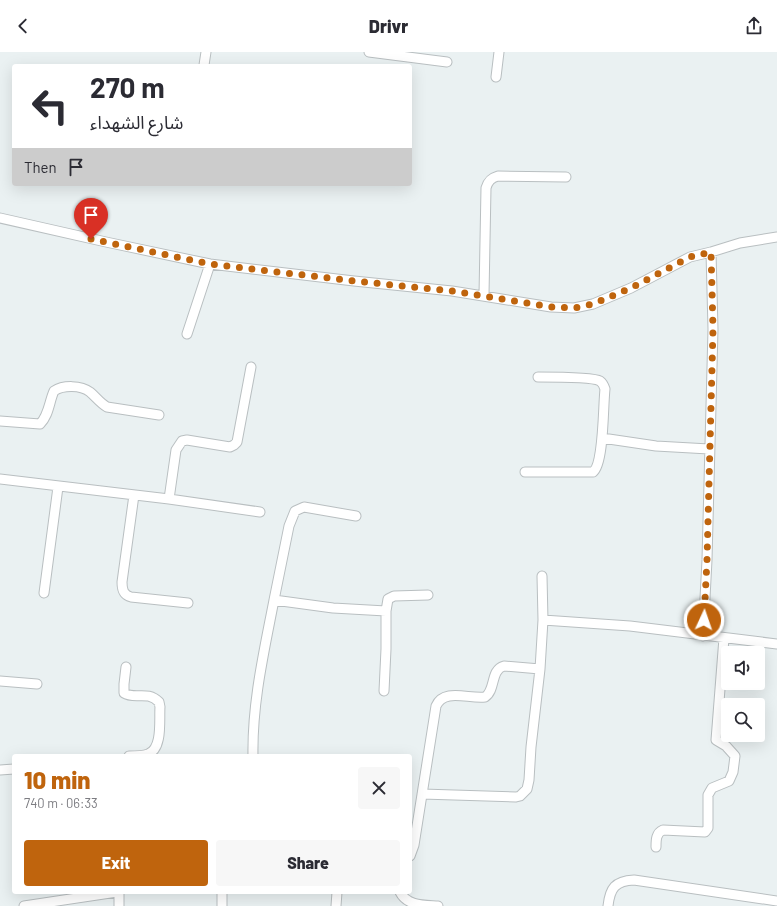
<!DOCTYPE html>
<meta charset="utf-8">
<style>
body{margin:0;font-family:Barlow,"Noto Sans Arabic",sans-serif;background:#f7f7f7;color:#2b2b33;height:100vh;display:flex;flex-direction:column;font-size:15px;white-space:nowrap}
*{box-sizing:border-box;margin:0}
p{font-size:13px;color:#7c7c81}
.icon{flex:none;width:22px;height:22px;fill:none;stroke:currentColor;stroke-width:2;stroke-linecap:round;stroke-linejoin:round}
.map{position:relative;flex:1;overflow:hidden}
.side{position:absolute;left:12px;top:702px;width:400px;height:140px;display:flex;flex-direction:column;background:#fff;border-radius:4px;box-shadow:0 4px 16px #0002}
.side>*{flex:none}
.top-card{position:absolute;left:12px;top:12px;width:400px;height:122px;border-radius:4px;box-shadow:0 4px 16px #0002;background:#fff;color:#2b2b33;overflow:hidden}
.fabs{position:absolute;left:721px;top:594px;display:grid;gap:8px}
.fabs a{display:grid;place-items:center;width:44px;height:44px;border-radius:4px;background:#fff;box-shadow:0 4px 16px #0002;font-size:20px}
.pin{position:absolute;display:grid;place-items:center;width:34px;height:34px;color:#fff;margin:-41px -17px;border-radius:50% 50% 50% 0;rotate:-45deg;box-shadow:0 0 4px #0007}
.pin .icon{rotate:45deg}
.me{position:absolute;width:44px;margin:-22px;rotate:3deg;stroke-linejoin:round;filter:drop-shadow(0 0 3px #0008)}
.turn{display:flex;align-items:center;gap:14px;height:84px;padding:0 12px;font-size:18px}
.turn .icon{width:52px;height:52px;stroke-width:2.5}
.turn b{display:block;font-size:28px;line-height:34px}
.then{display:flex;align-items:center;height:38px;padding:0 12px;background:#0003;gap:8px;font-size:15px}
.round{display:grid;place-items:center;flex:none;width:42px;height:42px;border-radius:4px;background:#f7f7f7}
.headline{display:flex;align-items:center;justify-content:space-between;height:68px;padding:0 12px}
h1{font-size:24px;font-weight:800;line-height:30px;color:#bf640d}
.primary-button{display:flex;gap:8px;margin-top:auto;padding:8px 12px}
.primary-button a{flex:1;height:46px;border-radius:4px;background:#bf640d;color:#fff;font-size:16px;font-weight:800;line-height:46px;text-align:center}
.primary-button a+a{background:#f7f7f7;color:#2b2b33}
header{display:flex;justify-content:space-between;align-items:center;height:52px;padding:0 12px;background:#fff;font-size:18px;font-weight:800}
.map>svg:first-child{display:block}
.lines{fill:none;stroke-linecap:round;stroke-linejoin:round}
.minor-casing{stroke:#b9bfc1;stroke-width:11}
.minor{stroke:#fff;stroke-width:9}
.route{stroke:#bf640d;stroke-width:7;stroke-dasharray:0 12.6}
</style>
<header><svg class="icon" aria-label="back" viewBox="0 0 24 24"><path d="M15 5l-7 7 7 7"/></svg>Drivr<svg class="icon" aria-label="share" viewBox="0 0 24 24"><path d="M12 15V3M7 8l5-5 5 5M5 13v7h14v-7"/></svg></header>
<div class="map">
<svg width="777" height="854" viewBox="0 0 777 854">
<rect width="100%" height="100%" fill="#eaf1f2"/>
<g class="lines">
<defs>
<path id="minor" d="M369 0 447 10
M204 13 206 0
M496 25 499 0
M0 166 106 190 210 212 354 229 452 239 551 255 574 256 593 252 631 236 690 205 711 200 740 191 777 185
M484 243 486 136C488 129 491 126 498 124L566 125
M187 282 210 212
M0 369 40 372C49 363 49 350 54 339 63 333 81 333 90 340 96 345 100 351 107 355L159 363
M602 386 656 394 709 397
M525 420H593C604 412 603 353 605 337 604 334 603 331 600 329 593 325 549 325 538 325
M0 427 169 447 260 460
M134 443 122 530C122 537 123 543 131 545L188 551
M169 447 176 398 182 389 187 388 230 395 234 393 237 390 251 315
M44 541 58 435
M274 548 289 474 295 459 304 455 356 464
M543 568 630 574 777 592
M703 584 707 508 713 277 711 200
M126 615 124 632V641C135 648 147 638 159 650L160 655C159 667 163 697 148 702 143 704 135 704 129 704
M0 629 37 632
M384 639 386 597V559
M253 704C252 651 264 600 274 548L333 556 386 559 388 547 394 544 428 543
M0 718 14 717
M422 742 516 745 520 744 527 737 529 728 531 695 540 617 543 568 542 524
M656 795C656 788 656 781 663 778L705 780 708 776V743L712 736 729 729 733 720 735 704 726 694 716 688 724 586
M410 804 414 793 436 654C444 636 468 647 485 645 496 638 490 618 504 614L540 617
M400 840C407 854 424 853 438 854
M24 854 117 840
M119 854V840
M222 854V840
M336 854 337 840
M608 854C610 836 615 829 634 828L777 849"/>
</defs>
<use href="#minor" class="minor-casing"/>
<use href="#minor" class="minor"/>
</g>
<g class="lines">
<path class="route" d="M91 187 210 212 354 229 452 239 551 255 574 256 593 252 631 236 690 205 711 200 713 277 707 508 704 568"/>
</g>
</svg>
<div class="fabs">
<a><svg class="icon" aria-label="sound" viewBox="0 0 24 24"><path d="M4 9h4l5-4v14l-5-4H4zM17 9q2 3 0 6"/></svg></a>
<a><svg class="icon" aria-label="search" viewBox="0 0 24 24"><circle cx="10" cy="10" r="6"/><path d="M15 15l6 6"/></svg></a>
</div>
<div class="pin" style="left:91px;top:187px;background:#d93025"><svg class="icon" aria-label="arrive" viewBox="0 0 24 24"><path d="M6 21V4h12l-3 4 3 4H6"/></svg></div>
<svg class="me" style="left:704px;top:568px" viewBox="-20 -20 40 40"><circle r="17" fill="#bf640d" stroke="#fff" stroke-width="3"/><path d="M0-11L8 9 0 5-8 9z" fill="#fff"/></svg>
<div class="top-card">
<div class="turn"><svg class="icon" aria-label="left" viewBox="0 0 24 24"><path d="M17 20v-9H6M10 6l-5 5 5 5"/></svg><div><b>270 m</b>شارع الشهداء</div></div>
<div class="then">Then<svg class="icon" aria-label="arrive" viewBox="0 0 24 24"><path d="M6 21V4h12l-3 4 3 4H6"/></svg></div>
</div>
<section class="side">
<div class="headline"><div><h1>10 min</h1><p>740 m · 06:33</p></div><a class="round"><svg class="icon" aria-label="close" viewBox="0 0 24 24"><path d="M6 6l12 12M18 6L6 18"/></svg></a></div>
<div class="primary-button"><a>Exit</a><a>Share</a></div>
</section>
</div>
